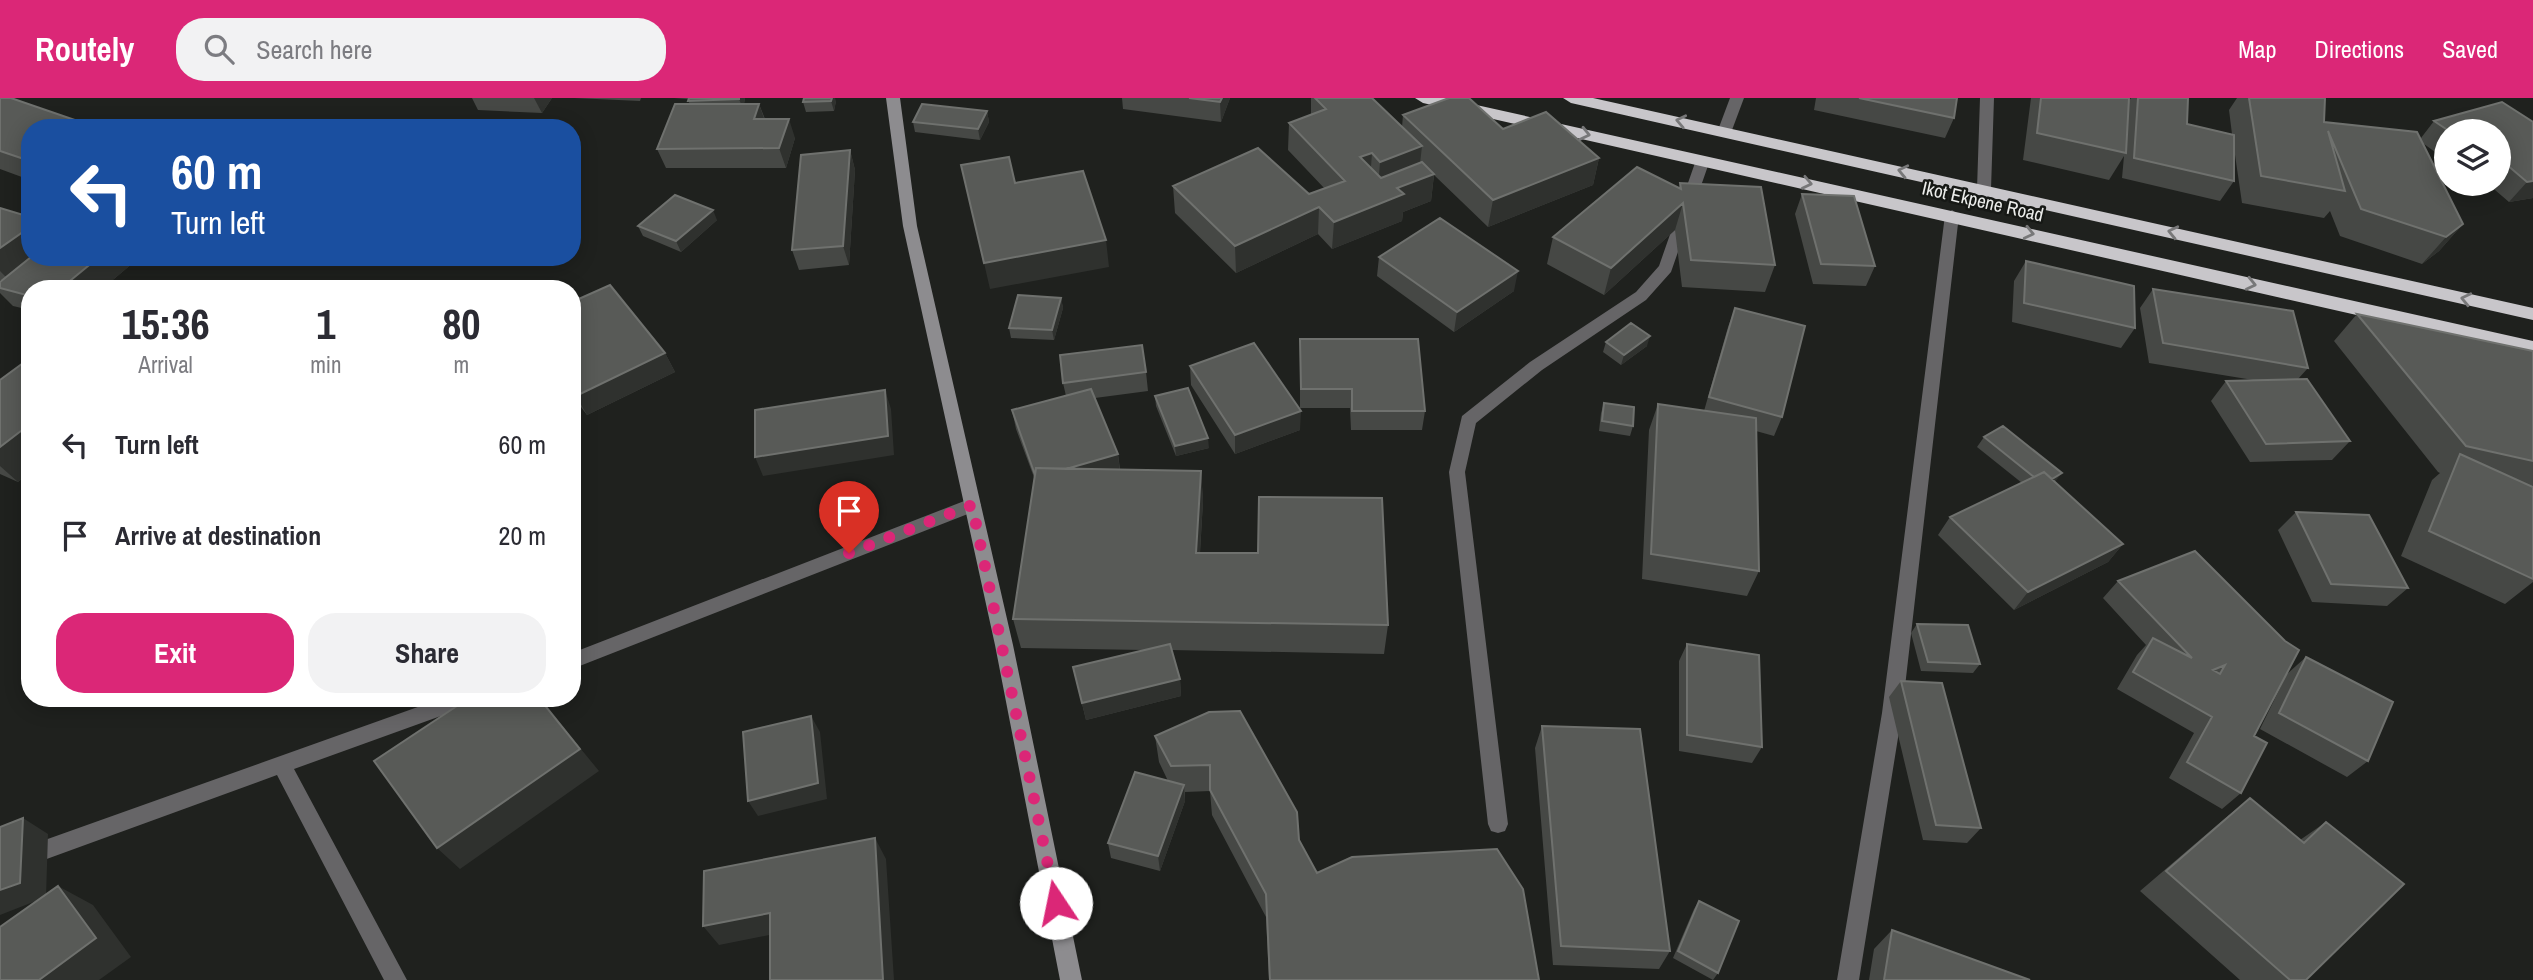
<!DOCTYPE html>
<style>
body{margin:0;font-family:"Archivo Narrow",sans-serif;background:#f2f2f3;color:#2b2b33;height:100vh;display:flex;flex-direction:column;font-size:26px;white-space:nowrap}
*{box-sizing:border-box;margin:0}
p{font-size:23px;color:#7c7c81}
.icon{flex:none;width:38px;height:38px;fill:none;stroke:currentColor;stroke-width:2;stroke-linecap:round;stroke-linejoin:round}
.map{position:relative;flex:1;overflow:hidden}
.panel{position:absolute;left:21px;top:182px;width:560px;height:427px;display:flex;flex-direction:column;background:#fff;border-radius:28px;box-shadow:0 4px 18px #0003}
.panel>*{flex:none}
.banner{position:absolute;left:21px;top:21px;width:560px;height:147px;border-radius:28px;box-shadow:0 4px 18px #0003;background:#1a4fa0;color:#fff;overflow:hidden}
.fabs{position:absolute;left:2434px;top:21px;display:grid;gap:14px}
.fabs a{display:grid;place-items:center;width:77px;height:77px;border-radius:50%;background:#fff;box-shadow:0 4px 18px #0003;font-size:35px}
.pin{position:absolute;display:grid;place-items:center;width:60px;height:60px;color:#fff;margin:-72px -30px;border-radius:50% 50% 50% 0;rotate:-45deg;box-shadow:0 0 7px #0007}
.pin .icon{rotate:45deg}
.me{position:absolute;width:77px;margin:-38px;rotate:349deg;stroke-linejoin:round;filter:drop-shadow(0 0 5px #0008)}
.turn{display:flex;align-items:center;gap:24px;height:147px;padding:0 35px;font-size:32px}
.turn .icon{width:91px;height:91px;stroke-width:2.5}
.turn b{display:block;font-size:49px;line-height:60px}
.eta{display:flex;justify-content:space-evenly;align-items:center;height:119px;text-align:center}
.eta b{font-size:42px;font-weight:800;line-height:49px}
.action{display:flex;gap:14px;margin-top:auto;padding:14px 35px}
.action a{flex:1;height:80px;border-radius:28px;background:#db2777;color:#fff;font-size:28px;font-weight:800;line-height:80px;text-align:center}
.action a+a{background:#f2f2f3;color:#2b2b33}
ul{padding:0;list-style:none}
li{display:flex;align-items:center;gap:21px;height:91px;padding:0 35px}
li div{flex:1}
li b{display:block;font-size:26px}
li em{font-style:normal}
header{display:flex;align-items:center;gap:42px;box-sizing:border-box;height:98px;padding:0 35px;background:#db2777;color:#fff}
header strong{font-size:33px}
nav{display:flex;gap:38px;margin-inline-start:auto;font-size:24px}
.search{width:490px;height:63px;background:#f2f2f3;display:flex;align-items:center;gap:18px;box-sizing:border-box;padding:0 24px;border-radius:28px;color:#7c7c81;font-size:26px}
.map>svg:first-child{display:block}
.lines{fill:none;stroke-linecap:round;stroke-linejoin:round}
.street{fill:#666567;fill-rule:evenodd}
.secondary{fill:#8d8c8f;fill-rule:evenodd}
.highway{fill:#c8c6ca;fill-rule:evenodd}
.wall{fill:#464845}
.shaded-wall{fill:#2f312e}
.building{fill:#585a57;stroke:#6f716e;stroke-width:2;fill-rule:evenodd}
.oneway{stroke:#787879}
.route{stroke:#db2777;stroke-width:12;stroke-dasharray:0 21.6}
.labels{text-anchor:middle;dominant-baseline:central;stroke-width:5;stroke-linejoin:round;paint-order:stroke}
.street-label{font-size:19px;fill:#ecedeb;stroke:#161815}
</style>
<header>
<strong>Routely</strong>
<div class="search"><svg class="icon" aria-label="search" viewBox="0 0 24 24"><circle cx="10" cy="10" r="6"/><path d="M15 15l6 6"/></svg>Search here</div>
<nav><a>Map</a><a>Directions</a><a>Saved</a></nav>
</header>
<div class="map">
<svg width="2533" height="882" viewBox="0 0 2533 882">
<rect width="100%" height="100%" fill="#1f211e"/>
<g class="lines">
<path class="street" d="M1730 0H1744L1732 32 1725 36 1718 32Z
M1980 0H1994L1991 91 1984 96 1977 91Z
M1703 58 1710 62 1671 174 1646 202 1542 272 1476 325 1465 374 1508 726 1505 733 1498 735 1491 733 1488 726 1449 374 1462 318 1530 264 1636 194 1659 168 1696 62Z
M1952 112 1959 117 1902 615 1859 882H1837L1882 615 1945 117Z
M972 400 978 402 981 407 978 412 572 571V555Z
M443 600H476L474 606 294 671 407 882H384L277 677 0 778V758Z"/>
<path class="secondary" d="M886 0H900L917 128 1013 547 1082 882H1060L995 547 903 128Z"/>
<path class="highway" d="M1415 0H1445L2533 243V257L1423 5Z
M1563 0H1593L2533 210V222L1571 5Z"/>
</g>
<path class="wall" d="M0 0 30 30V82L0 71Z
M472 0H552L542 15 478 12Z
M574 0H641L640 3Z
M674 0H745L744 6H759L765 21 795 40 786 70H666L657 51 690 6 688 3 689 1Z
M1122 0H1230L1221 24 1123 11Z
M1311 0H1372L1402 29 1403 17 1503 31 1599 60 1593 87 1488 129 1434 77 1431 103 1403 114 1402 123 1332 151 1318 136 1236 175 1175 115 1173 88 1309 96 1325 91 1288 52 1289 25 1311 17Z
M1816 0H1957L1954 20 1945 40 1814 12Z
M2031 0H2129L2128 4 2131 0H2188L2187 26 2232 36 2229 12 2237 0H2325L2324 24 2421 40 2434 23 2533 24V100L2509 104 2488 86H2499V33H2446V62L2424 46 2463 126 2439 153 2422 166 2340 138 2330 113 2324 120 2242 105 2234 50V83L2220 103 2122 80 2124 58 2109 82 2023 62Z
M836 3 834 13 806 14 803 4Z
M987 13 989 24 980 42 915 34 913 24Z
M850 52 855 72 849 167 799 172 792 152Z
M1680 85 1775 167 1765 194 1682 189 1675 132 1604 197 1547 166 1553 139 1679 90Z
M1802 96 1875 168 1866 188 1813 186 1795 116Z
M0 110 30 159H140L102 191H30V212L13 208 0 195V184L2 182H0Z
M717 122 681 154 643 138 638 128Z
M1379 159 1514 193 1454 234 1377 178Z
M2026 163 2135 230 2121 250 2012 224 2014 183Z
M2153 191 2308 270 2298 281 2350 343 2332 362 2250 364 2211 303 2226 283 2253 282 2149 265 2140 210Z
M1061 200 1063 210 1054 242 1011 240 1009 230Z
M572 204 665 255 675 274 587 317 572 297Z
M1735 210 1782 319 1774 338 1756 333 1759 473 1747 498 1642 481 1649 332 1658 306 1704 313 1728 229Z
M2357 216 2533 253V484L2505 506 2401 458 2432 382 2440 375 2438 374 2334 243Z
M1300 241 1425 313 1422 332H1351L1350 310H1300Z
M1606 244 1647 248 1621 267 1603 254Z
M30 260V374L18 384 0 376V282Z
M1190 268 1300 332 1235 356 1191 287Z
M1146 274 1148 293 1095 300 1118 356 1120 371 1201 373 1203 403 1200 455 1388 527 1384 556 1171 552 1180 581 1181 598 1086 622 1073 569 1145 552 1021 550 1013 521 1035 382 1016 331 1012 312 1066 298 1063 285Z
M1155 298 1209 350 1176 358 1156 308Z
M1604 305 1633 328 1630 338 1599 333 1601 315Z
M1984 339 2055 384 2123 446 2108 464 2014 512 1938 437 1950 419 2022 385 1977 349Z
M2296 414 2408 490 2387 508 2312 504 2278 432Z
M2118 483 2287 576 2306 559 2368 663 2347 679 2260 631 2284 582 2254 638 2241 695 2222 711 2169 680 2194 635 2117 591 2137 557 2146 547 2103 500Z
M1917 526 1980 566 1973 575 1921 573 1911 535Z
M1687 546 1762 649 1752 665 1679 653V563Z
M1901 583 1981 730 1967 745 1923 742 1889 599Z
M1209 614 1299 742 1317 775 1539 882H1269L1266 819 1212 717 1210 693 1185 694V703L1160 773 1111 760 1108 745 1168 683 1159 664 1155 638Z
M1542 628 1670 853 1659 871 1553 867 1535 650Z
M2250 700 2300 742 2326 724 2306 882H2240L2140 793 2223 722Z
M1699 803 1718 875 1713 882 1673 860 1694 811Z
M1892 832 2030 882H1869L1874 851Z"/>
<path class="shaded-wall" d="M534 0H552L542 15Z
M739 0H745L743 11 739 1Z
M832 0H835L836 3 834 13 831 3Z
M1222 0H1230L1221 24 1220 4Z
M759 6 766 26 754 21Z
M987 13 989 24 980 42 978 31Z
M789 21 795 40 786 70 779 50Z
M1422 48 1419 75 1378 91 1380 64Z
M850 52 855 72 849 167 843 148Z
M1372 55 1370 82 1360 59Z
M1599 60 1593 87 1488 129 1493 102Z
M1434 76 1431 103 1403 114 1402 123 1332 151 1334 124 1397 90Z
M2533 83V100L2509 104 2527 84Z
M1683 105 1675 132 1604 197 1611 170Z
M1319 109 1318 136 1236 175 1235 148Z
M713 112 717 122 681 154 676 143Z
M2463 126 2439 153 2422 166 2446 139Z
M30 129V159H49L13 186 0 173V150Z
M1106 142 1109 169 990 191 984 165Z
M99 159H140L102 191H60Z
M1518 173 1514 193 1454 234 1457 214Z
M1061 200 1063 210 1054 242 1052 232Z
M1650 238 1647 248 1621 267 1624 257Z
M665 255 675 274 587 317 576 298Z
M885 292 891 311 894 357 763 378 755 359Z
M1301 313 1300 332 1235 356V337Z
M30 326V374L18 384 0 368V349Z
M1208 340 1209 350 1176 358 1175 348Z
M1118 356 1120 375 1036 379Z
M1201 373 1203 403 1198 484 1196 455Z
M2062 375 2054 385 2042 386Z
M2123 446 2108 464 2014 512 2028 494Z
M1180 581 1181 598 1086 622 1082 605Z
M539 600 599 673 460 771 437 750Z
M811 618 820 634 827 701 758 718 748 703Z
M1184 687 1185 703 1160 773 1158 758Z
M23 720 48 736 46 799 0 817V792Z
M875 740 886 761 894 882H883Z
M58 788 93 807 131 859 99 882H39Z
M770 815 784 834 719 847 703 828Z"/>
<path class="building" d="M0 0H11L98 30H30V63L0 53Z
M689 0H739V1L688 3Z
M804 0H832L831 3 803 4Z
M1189 0H1222L1220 4Z
M1315 0H1372L1422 48 1380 64 1372 55 1360 59 1381 80 1422 64 1434 76 1397 90 1404 96 1334 124 1319 109 1235 148 1173 88 1258 50 1309 96 1345 83 1289 25 1326 11Z
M1449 0H1469L1503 31 1546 14 1599 60 1493 102 1403 17Z
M1859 0H1957L1954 20Z
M2041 0H2129L2126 55 2037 35Z
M2138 0H2188L2187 26 2234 37V83L2134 60Z
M2249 0H2325L2324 24 2417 34 2463 126 2446 139 2361 111 2328 33 2345 93 2261 78Z
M2502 4 2533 24V83L2527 84 2499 60V33H2449L2434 23Z
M675 6H759L754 21H789L779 50 657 51Z
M922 6 987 13 978 31 913 24Z
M850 52 843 148 792 152 801 57Z
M1009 59 1015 85 1083 73 1106 142 984 165 961 67Z
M1637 69 1681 91 1680 85 1761 89 1775 167 1691 162 1683 105 1611 170 1553 139Z
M1802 96 1854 98 1875 168 1821 166Z
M675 97 713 112 676 143 638 128Z
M0 110 30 119V129L0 150Z
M1440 120 1518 173 1457 214 1379 159Z
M31 159H99L60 191H30V198L0 190V184Z
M2026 163 2134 188 2135 230 2024 205Z
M130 186 142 191H124Z
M610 187 665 255 576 298 572 294V204Z
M2153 191 2293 213 2308 270 2163 245Z
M1018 197 1061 200 1052 232 1009 230Z
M1735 210 1805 228 1782 319 1709 299Z
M2357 216 2533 253V363L2466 348Z
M1631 225 1650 238 1624 257 1606 244Z
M1300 241H1418L1425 313H1352V291H1301Z
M1254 245 1301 313 1235 337 1190 268Z
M1142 247 1146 274 1063 285 1060 257Z
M30 260V326L0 349V282Z
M2307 281 2350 343 2266 346 2226 283Z
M1188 290 1208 340 1175 348 1155 298Z
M1091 291 1118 356 1066 371 1036 370 1035 377 1012 312Z
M885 292 888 338 755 359V312Z
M1604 305 1634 309 1633 328 1602 323Z
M1658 306 1756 320 1759 473 1651 456Z
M2003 328 2062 375 2052 381 2044 374 2034 379 1984 339Z
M2460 356 2533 389V481L2429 433Z
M1036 370 1201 373 1196 455H1258L1259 399 1382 400 1388 527 1013 521Z
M2044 374 2123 446 2028 494 1950 419Z
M2296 414 2369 417 2408 490 2331 486Z
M2195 453 2285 543 2299 552 2254 638 2267 645 2241 695 2187 664 2212 619 2133 574 2153 540 2192 560 2118 483ZM2225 567 2220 576 2213 572Z
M1917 526 1968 527 1980 566 1928 564Z
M1170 546 1180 581 1082 605 1073 569Z
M1687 546 1759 557 1762 649 1687 637Z
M2306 559 2393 604 2368 663 2279 615Z
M1901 583 1942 585 1981 730 1936 727Z
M469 600H539L580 651 437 750 374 663Z
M1240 613 1297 714 1299 742 1317 775 1352 759 1497 751 1523 791 1539 882H1270L1266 796 1210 692V667L1171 668 1155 638 1209 614Z
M811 618 818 685 748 703 743 634Z
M1542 628 1640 631 1670 853 1561 848Z
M1135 674 1184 687 1158 758 1108 745Z
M2250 700 2304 745 2326 724 2404 786 2306 882H2290L2166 773Z
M23 720 20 785 0 792V729Z
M875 740 883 882H770V815L703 828 704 773Z
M58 788 96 840 39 882H0V829Z
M1699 803 1739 823 1718 875 1678 853Z
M1892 832 2030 882H1884Z"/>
<defs><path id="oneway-chevron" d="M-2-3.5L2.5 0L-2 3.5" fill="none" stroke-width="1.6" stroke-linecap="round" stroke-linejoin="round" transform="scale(1.75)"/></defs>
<g class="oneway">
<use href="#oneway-chevron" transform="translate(1681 23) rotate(-168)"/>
<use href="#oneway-chevron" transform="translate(1585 36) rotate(13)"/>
<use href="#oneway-chevron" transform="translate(1903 73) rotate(-167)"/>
<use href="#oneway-chevron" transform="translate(1807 85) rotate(12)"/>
<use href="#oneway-chevron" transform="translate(2173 134) rotate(-167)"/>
<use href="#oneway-chevron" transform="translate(2029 135) rotate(13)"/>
<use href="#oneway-chevron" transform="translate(2251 186) rotate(13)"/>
<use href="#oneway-chevron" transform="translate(2466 201) rotate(-167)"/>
</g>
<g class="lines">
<path class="route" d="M849 455 972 407 1056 805"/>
</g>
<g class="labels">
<g class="street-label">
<text transform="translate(1983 103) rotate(13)">Ikot Ekpene Road</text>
</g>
</g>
</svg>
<div class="fabs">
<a><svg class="icon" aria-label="layers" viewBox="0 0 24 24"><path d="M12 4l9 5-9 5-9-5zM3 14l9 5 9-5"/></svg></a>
</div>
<div class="pin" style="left:849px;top:455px;background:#d93025"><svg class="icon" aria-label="arrive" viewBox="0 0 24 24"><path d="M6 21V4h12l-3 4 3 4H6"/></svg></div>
<svg class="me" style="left:1056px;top:805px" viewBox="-20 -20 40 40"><circle r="19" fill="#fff"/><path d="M0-13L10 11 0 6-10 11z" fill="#db2777"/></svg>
<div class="banner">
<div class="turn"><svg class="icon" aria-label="left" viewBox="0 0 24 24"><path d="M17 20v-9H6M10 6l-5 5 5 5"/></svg><div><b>60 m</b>Turn left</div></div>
</div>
<section class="panel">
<div class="eta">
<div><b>15:36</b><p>Arrival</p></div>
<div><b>1</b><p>min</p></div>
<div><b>80</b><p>m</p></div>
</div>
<ul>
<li><svg class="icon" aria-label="left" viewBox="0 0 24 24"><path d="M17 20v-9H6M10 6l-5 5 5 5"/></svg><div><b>Turn left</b></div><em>60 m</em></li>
<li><svg class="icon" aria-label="arrive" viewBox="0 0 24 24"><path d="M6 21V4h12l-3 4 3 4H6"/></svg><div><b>Arrive at destination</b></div><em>20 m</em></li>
</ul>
<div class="action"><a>Exit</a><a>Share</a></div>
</section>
</div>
